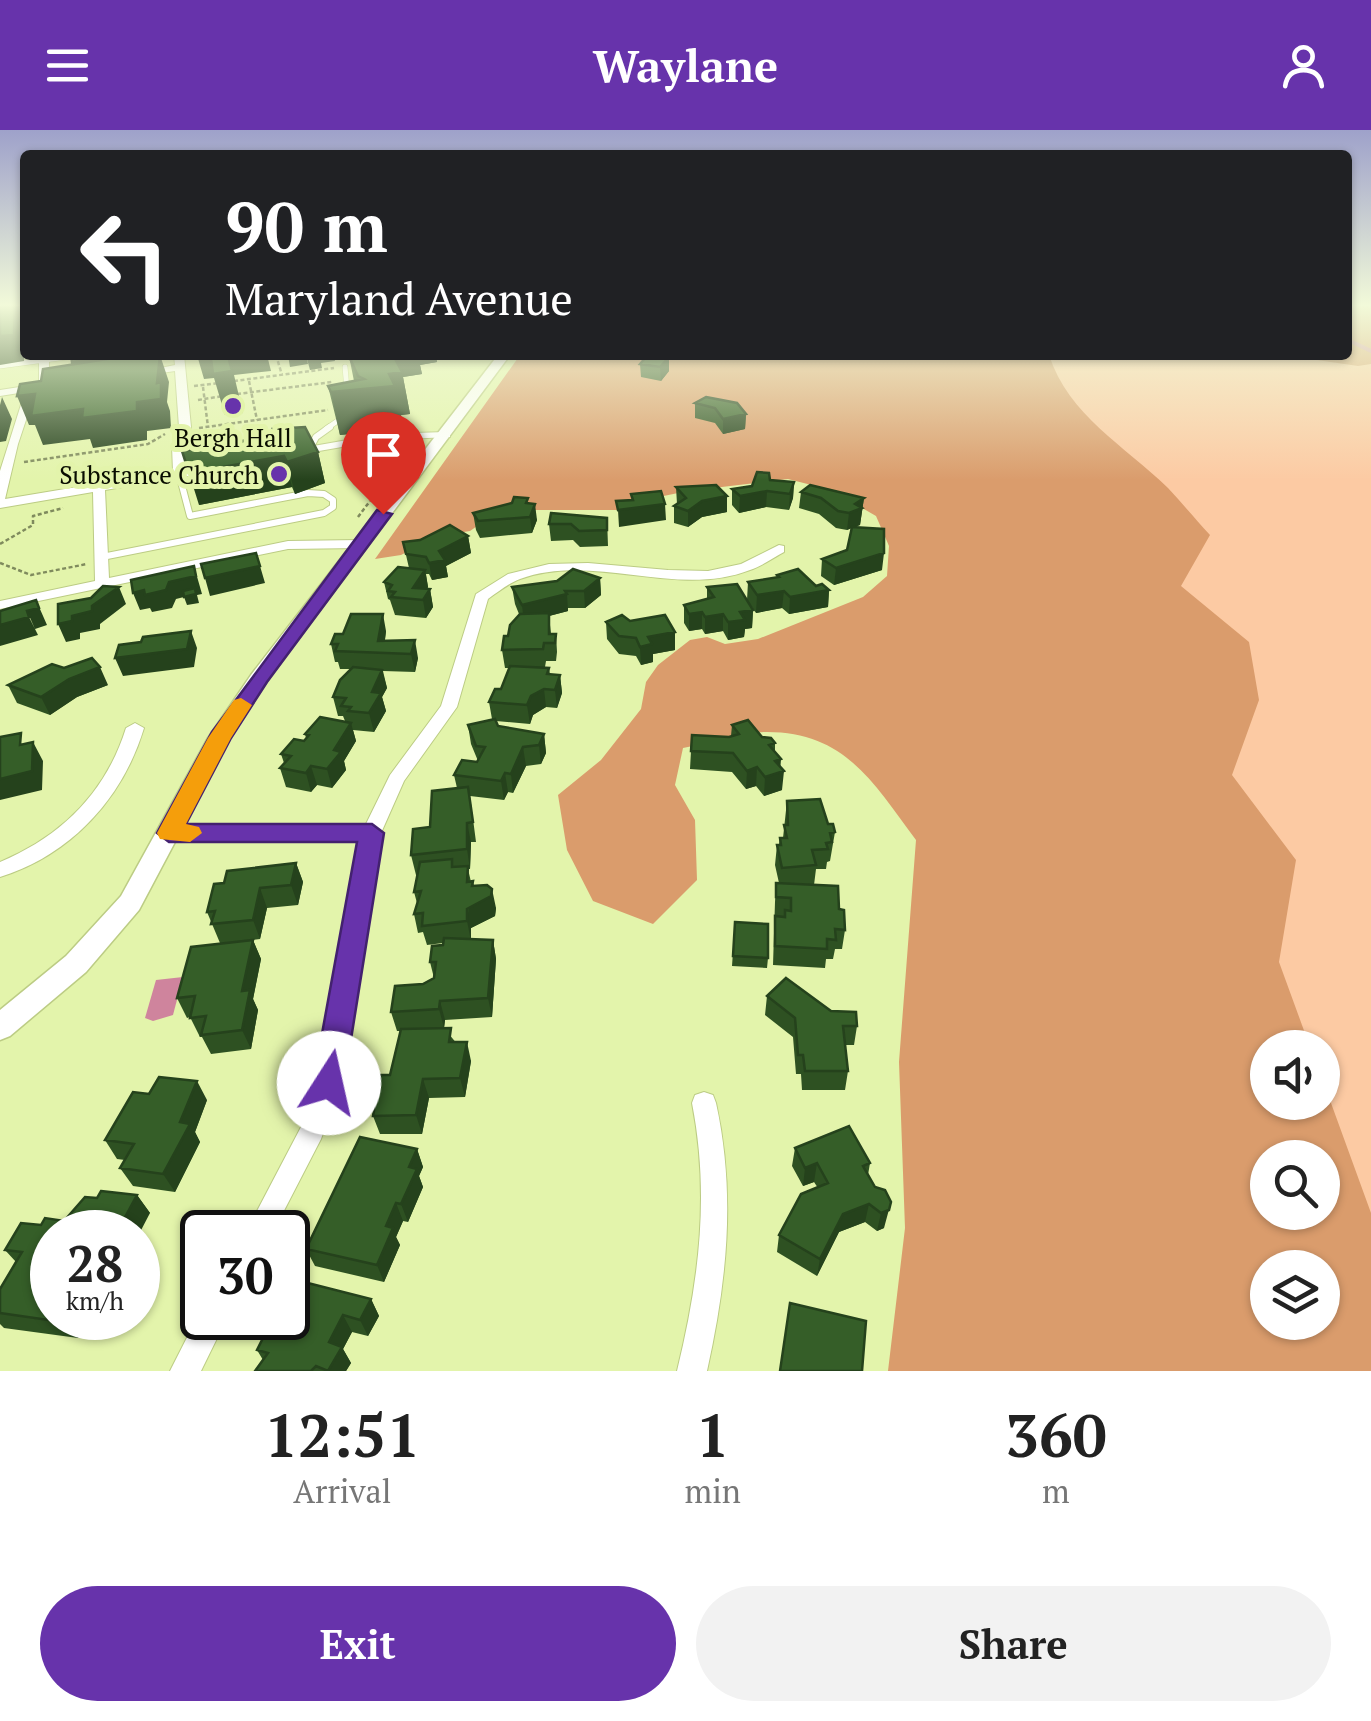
<!DOCTYPE html>
<style>
body{margin:0;font-family:"PT Serif",serif;background:#f2f2f2;color:#222;height:100vh;display:flex;flex-direction:column;font-size:38px;white-space:nowrap}
*{box-sizing:border-box;margin:0}
p{font-size:32px;color:#767676}
.icon{flex:none;width:55px;height:55px;fill:none;stroke:currentColor;stroke-width:2;stroke-linecap:round;stroke-linejoin:round}
.map{position:relative;height:1241px;overflow:hidden}
.panel{display:flex;flex-direction:column;background:#fff;flex:1}
.panel>*{flex:none}
.guide{position:absolute;left:20px;top:20px;width:1332px;height:210px;border-radius:10px;box-shadow:0 2px 8px #0004;background:#202124;color:#fff;overflow:hidden}
.buttons{position:absolute;left:1250px;top:900px;display:grid;gap:20px}
.buttons a{display:grid;place-items:center;width:90px;height:90px;border-radius:50%;background:#fff;box-shadow:0 2px 8px #0004;font-size:50px}
.speed{position:absolute;left:30px;top:1080px;display:flex;gap:20px;font-size:50px;font-weight:700;text-align:center}
.speed>*{display:grid;place-content:center;width:130px;height:130px;border-radius:50%;background:#fff;box-shadow:0 2px 8px #0004;line-height:1}
.speed small{font-size:25px;font-weight:400}
.speed .limit{border:5px solid #111;border-radius:15px;background:#fff;color:#111}
.pin{position:absolute;display:grid;place-items:center;width:85px;height:85px;color:#fff;margin:-102px -42px;border-radius:50% 50% 50% 0;rotate:-45deg;box-shadow:0 0 10px #0007}
.pin .icon{rotate:45deg}
.me{position:absolute;width:110px;margin:-55px;rotate:10deg;stroke-linejoin:round;filter:drop-shadow(0 0 8px #0008)}
.turn{display:flex;align-items:center;gap:35px;height:210px;padding:0 40px;font-size:45px}
.turn .icon{width:130px;height:130px;stroke-width:2.5}
.turn b{display:block;font-size:70px;line-height:85px}
.eta{display:flex;justify-content:space-evenly;align-items:center;height:170px;text-align:center}
.eta b{font-size:60px;font-weight:700;line-height:70px}
.cta{display:flex;gap:20px;margin-top:auto;padding:20px 40px}
.cta a{flex:1;height:115px;border-radius:60px;background:#6733ab;color:#fff;font-size:40px;font-weight:700;line-height:115px;text-align:center}
.cta a+a{background:#f2f2f2;color:#222}
header{display:flex;justify-content:space-between;align-items:center;height:130px;padding:0 40px;background:#6733ab;color:#fff;font-size:45px;font-weight:700}
.map>svg:first-child{display:block}
.green{fill:#fccaa3;fill-rule:evenodd}
.forest{fill:#da9c6c;fill-rule:evenodd}
.water{fill:#cf849d}
.lines{fill:none;stroke-linecap:round;stroke-linejoin:round}
.stream{stroke:#cf849d;stroke-width:4}
.service-far1-casing{stroke:#bccc84;stroke-width:6}
.service-casing{stroke:#bccc84;stroke-width:8}
.minor-casing{stroke:#bccc84;stroke-width:2}
.tertiary-casing{stroke:#bccc84;stroke-width:3}
.path{stroke:#7f8a5d;stroke-width:2.5;stroke-dasharray:4 2.5;stroke-linecap:butt}
.service-far1{stroke:#fff;stroke-width:5}
.service{stroke:#fff;stroke-width:6}
.minor{fill:#fff;fill-rule:evenodd}
.tertiary{fill:#fff;fill-rule:evenodd}
.wall{fill:#2e5122}
.shaded-wall{fill:#25421c}
.building{fill:#355e28;stroke:#25421c;stroke-width:2.5}
.route{fill:#6733ab;stroke:#43216f;stroke-width:2.5}
.slow{fill:#f59e0b}
.poi-dot{fill:#6733ab;stroke:#e3f4ab;stroke-width:4}
.labels{text-anchor:middle;dominant-baseline:central;stroke-width:10;stroke-linejoin:round;paint-order:stroke}
.far-poi-label{font-size:25px;fill:#090d00;stroke:#e3f4ab}
</style>
<header><svg class="icon" aria-label="menu" viewBox="0 0 24 24"><path d="M4 6h16M4 12h16M4 18h16"/></svg>Waylane<svg class="icon" aria-label="person" viewBox="0 0 24 24"><circle cx="12" cy="8" r="4"/><path d="M4 21q1-7 8-7t8 7"/></svg></header>
<div class="map">
<svg width="1371" height="1241" viewBox="0 0 1371 1241">
<rect width="100%" height="100%" fill="#e3f4ab"/>
<path class="green" d="M1348 176H1371V1241H1099L850 225H1348ZM1268 918H1322V972H1268ZM1268 1028H1322V1082H1268ZM1268 1138H1322V1192H1268Z"/>
<path class="forest" d="M1348 176H1371V234L1358 236 1283 225H1348Z
M520 225H1049C1069 286 1124 315 1168 358 1182 373 1196 390 1210 405L1181 456 1249 512 1259 570 1232 645 1296 730 1279 832 1310 917 1268 918V972H1322L1323 951 1371 1083V1241H888L905 1098 899 932 916 710C874 654 846 602 767 602 740 602 710 613 683 618L675 655 695 690 697 750 653 794 593 771 567 720 558 665 601 630 641 579 646 552 658 535 690 510 707 507 725 514 758 509 863 467 887 446 889 416 876 386 831 360 788 349 688 361 639 371 619 380H528L493 385 470 401 439 406 401 425 375 429ZM1268 1028H1322V1082H1268ZM1268 1138H1322V1192H1268Z"/>
<path class="water" d="M183 847 173 885 153 891 145 888 156 850Z"/>
<g class="lines">
<path class="stream" d="M1348 210 1371 221"/>
<defs>
<path id="service-far1" d="M0 236 81 225
M345 237 347 259
M326 299 346 285"/>
<path id="service" d="M309 320 316 307 330 297
M102 427 324 383 333 377V370L324 364 308 363 190 386 179 344"/>
<path id="minor" d="M39 225H49V257L34 266 18 314 5 369 173 341 172 316 179 297 175 241 141 246 136 243 175 235 174 225H184L191 297 184 316 185 339 211 334 217 338 211 342 105 360 109 448 288 411 359 410 366 414 359 418 288 419 0 479V471L95 451 93 362 0 378V341L25 262 0 266V260L39 254Z
M446 302 450 303V307L382 310 296 325 290 322 296 319 382 304Z
M779 415 784 416V422C773 428 762 436 750 440 676 469 594 422 520 449 509 453 498 462 488 469L457 577 404 651 381 703 341 953 321 1009 273 1102H246L301 997 317 953 360 710H169L162 708 159 703 162 698 365 696 390 645 441 576 476 464 508 444 549 434 588 433 668 440 708 441 741 434Z
M135 593 144 598C123 668 71 725 0 747V732C62 706 106 662 126 598Z
M704 962 713 965 716 973C736 1064 727 1151 707 1241H677C699 1151 710 1065 692 973L695 965Z
M202 1178V1188H227L201 1241H170Z"/>
<path id="tertiary" d="M498 225H510L267 551 230 608 139 780 86 842 10 906 0 910V880L66 826 121 766 208 608 251 545Z"/>
</defs>
<use href="#service-far1" class="service-far1-casing"/>
<use href="#service" class="service-casing"/>
<use href="#minor" class="minor-casing"/>
<use href="#tertiary" class="tertiary-casing"/>
<path class="path" d="M276 225 282 245
M234 251 334 238
M249 251 257 290
M194 256 220 253
M203 257 208 297
M237 264 332 252
M198 270 223 266
M199 298 328 280
M24 332 148 314 165 304
M358 387 370 371
M0 414 33 395V386L63 378
M0 433 31 445 87 434"/>
<use href="#service-far1" class="service-far1"/>
<use href="#service" class="service"/>
<use href="#minor" class="minor"/>
<use href="#tertiary" class="tertiary"/>
</g>
<path class="wall" d="M352 225H436L437 232 420 235 422 244 403 247 410 284 401 285 403 298 340 305 328 256 354 251 349 226Z
M669 227V241L661 251 641 247 640 234Z
M695 273 746 284 745 299 723 304 715 293 695 288Z
M273 299 318 322 325 353 295 364 292 357 199 375 274 305Z
M794 352 793 368 789 380 766 377 739 383 732 375V359L752 356Z
M676 357 727 382 702 387 688 397 674 393V376L677 374Z
M801 362 864 368 860 395 854 397 882 440 834 455 821 446 822 429 847 420 851 398 847 400 836 398 819 384 799 378Z
M529 374 537 390 532 403 480 408 476 400 473 383Z
M607 388 608 416 580 417 573 410 551 411 549 394Z
M468 406 471 423 446 436 448 447 432 450 429 444H426L428 457 427 459H430L433 477 426 488 395 485 390 470 388 469 384 452 409 438 403 412Z
M777 445 829 460 828 477 789 484 782 478 756 483 747 470 748 452 777 448Z
M600 448 601 465 585 478H568V481L549 486 551 504H556L557 522 556 531H546L545 537 549 538 550 544 560 545 562 563 557 578 546 577 533 585 530 594 496 591 498 596 544 604 546 623 541 634 526 636 513 663 508 662 504 670 470 666 476 712H471L470 739H468L471 752 473 751V756L496 778 495 786 471 798V809L493 810 496 829 492 887 445 890 444 898 471 931 465 967 429 968 422 1004H380L373 986 390 945 401 901H397L391 882 423 854 434 848 430 832 443 815V813L427 815 423 802 418 803 414 784 417 773 414 762 417 745H416L411 725 457 658 454 645 478 631 471 614 468 595 492 589 489 572 501 559 510 538H505L502 520 519 484 515 474 512 457Z
M707 457 753 480 752 498 745 499 744 507 728 510 723 501 705 504 702 499 689 501 684 493V475L707 469Z
M606 492 675 520 653 524V532L641 535 636 526 619 524 607 509Z
M386 501 385 510 418 528 415 542 383 541 387 558 382 567 386 581 374 602 353 600 356 611 344 631 346 640 332 658 317 655 311 662 286 657 280 638 284 633 281 624 304 611 306 608 305 604 345 591 343 586H338L333 567 351 539H340L338 532H335L331 514Z
M8 555H108L77 567 50 585 17 573Z
M732 595 775 613V622L780 637 782 660 764 666 756 656 746 659 732 642 690 639 691 621 731 606Z
M787 671 828 694 835 702 830 731 827 732 826 739H816L814 755 839 779 845 800 842 819H835L833 829H826L825 838 773 835 775 772 776 753H779L775 735 777 715H779L780 708H783Z
M296 733 303 752 298 775 267 778 260 809 253 810 261 829 253 869 258 880 251 919 211 924 202 907H200L190 887 187 888 177 868 220 813 207 782 224 753Z
M735 792 768 828 767 838 732 836Z
M767 866 831 881 857 896 854 915H845L848 941 845 960H802L801 944H796L793 907 765 885Z
M207 970 195 1002 200 1012 175 1062 133 1056 120 1038 125 1030 117 1029 105 1010Z
M795 1018 870 1033 868 1045 875 1057 885 1060 884 1098 877 1101 865 1092 839 1102 817 1146 777 1122 779 1105 818 1058 814 1052 803 1056 792 1036Z
M417 1019 423 1037 419 1046 423 1057 408 1092 403 1091 396 1107 400 1115 384 1152 315 1136 306 1119Z
M137 1065 150 1083 52 1102 89 1188 78 1208 4 1198 0 1194V1159L16 1132 5 1120 41 1095 64 1091 97 1068Z
M371 1169 379 1186 368 1206 352 1202 343 1219 351 1233 346 1241H255L263 1230 257 1220Z"/>
<path class="shaded-wall" d="M15 176H24L25 180 24 231 0 235V206Z
M123 225H150L151 228 74 239 72 232Z
M160 225 169 252 167 272 170 281 171 298 147 301V310L93 318 90 309 43 315 35 295H29L17 266 35 264 137 272 157 253Z
M197 225H267L271 241 234 245 243 283 225 285 214 248 204 249Z
M288 225H306L308 234 290 237Z
M306 225H334L335 231 321 233 322 238 310 240Z
M390 225H436L437 232 420 235 422 244 403 247 410 284 401 285 403 298 340 305 331 262 389 244Z
M669 227V241L661 251 660 237Z
M2 267 12 289 6 311 0 312V275Z
M746 284 745 299 723 304V289Z
M318 322 325 353 295 364 287 332Z
M284 326 292 357 199 375 189 343Z
M794 352 793 368 789 380 790 364Z
M767 361 766 377 739 383 740 366Z
M727 366V382L702 387 688 397V381L702 371Z
M864 368 860 395 847 400 849 383 855 374Z
M535 374 537 390 532 403 530 387Z
M665 374 666 390 619 397 618 380Z
M468 406 471 423 446 436 448 447 432 450 429 433 439 421Z
M884 423 882 440 834 455 836 438Z
M194 436 202 464 197 465 199 473 187 475 184 467 176 469 172 478 152 482 150 478 140 480 133 463 169 452Z
M260 436 265 453 210 466 205 448Z
M425 440 428 457 420 470 413 458Z
M600 448 601 465 585 478 584 461Z
M119 457 126 474 100 494V499L80 503V509L66 512 58 494 92 476Z
M430 459 433 477 426 488 423 470Z
M829 460 828 477 789 484 790 467Z
M784 461 782 478 756 483 757 465Z
M567 464 568 481 549 486 551 513 524 493 522 475Z
M36 470 47 495 35 499 27 481Z
M753 480 752 498 745 499 744 507 728 510V492L740 482Z
M702 482V499L689 501V484Z
M383 484 386 501 383 523 378 511Z
M723 484V501L705 504V487Z
M29 487 38 505 0 516V495Z
M191 501 197 518 194 537 123 546 115 528Z
M675 502V520L653 524V532L641 535 640 517 648 507Z
M415 510 418 528 415 542 411 524Z
M100 537 108 555 77 567 50 585 41 567 69 549Z
M382 540 387 558 382 567 386 581 374 602 369 583 372 562Z
M560 545 562 563 557 578 555 560Z
M544 559 546 577 533 585 530 594 527 575 531 566Z
M351 593 356 611 344 631 346 640 332 658 327 639 334 620Z
M544 604 546 623 541 634 539 615Z
M33 612 43 631 42 660 0 670V649Z
M523 617 526 636 513 663 511 644Z
M781 629 780 643 784 641 782 660 764 666 765 647 775 631Z
M311 636 317 655 311 662 306 643Z
M757 637 756 656 746 659 747 641Z
M505 643 508 662 504 670 501 651Z
M467 693 471 712 470 739 467 719Z
M296 733 303 752 298 775 291 755Z
M473 751 476 771 492 759 496 778 495 786 471 798V811L467 791Z
M260 758 267 778 260 809 253 790Z
M253 810 261 829 253 869 258 880 251 919 242 900V861Z
M493 810 496 829 492 887 488 868Z
M440 871 445 890 444 898 439 879Z
M467 912 471 931 465 967 460 948Z
M423 949 429 968 422 1004 416 985Z
M197 951 207 970 195 1002 200 1012 175 1062 163 1044 180 992Z
M417 1019 423 1037 419 1046 423 1057 408 1092 401 1074 409 1037Z
M817 1033 814 1052 803 1056 805 1038Z
M137 1065 150 1083 138 1106V1102H117Z
M891 1072 884 1098 877 1101 881 1083Z
M396 1073 403 1091 396 1107 400 1115 384 1152 377 1135 386 1096Z
M869 1074 865 1092 839 1102 817 1146 820 1129 843 1084Z
M371 1169 379 1186 368 1206 360 1190Z
M343 1185 352 1202 343 1219 351 1233 346 1241H328L329 1212Z
M65 1188H89L78 1208 62 1192Z"/>
<path class="building" d="M0 176H15L14 205 0 206Z
M71 225H123L72 232Z
M133 225H135V228L160 225 157 253 161 252V269L137 272V281L82 288 83 279 31 286 35 264 17 266 20 254 41 251 43 239Z
M353 225H393L402 242 389 244 395 256 331 262 328 256 364 249 358 246 349 226Z
M228 226 232 241 213 244 211 229Z
M647 226 669 227 660 237 640 234Z
M706 267 737 273 746 284 723 289 715 278 695 273Z
M305 297 318 322 287 332 284 326 189 343 182 321 276 305 273 299Z
M757 342 769 343 770 350 794 352 790 364 767 361 740 366 732 359 752 356Z
M716 355 727 366 702 371 688 381 674 376 686 368 676 357Z
M810 355 864 368 855 374 862 378 849 383 838 381 821 368 801 362Z
M661 361 665 374 618 380 616 371 633 370 631 364Z
M514 367 528 368 526 373 535 374 530 387 478 391 473 383 512 373Z
M551 383 607 388V400L579 401 571 394H549Z
M450 395 468 406 439 421 445 430 429 433 426 427 406 424 403 412 420 410Z
M852 397 884 399V423L836 438 822 429 847 420Z
M256 423 260 436 205 448 201 434Z
M194 436 196 446 169 452 166 460 145 465 144 460 133 463 131 450Z
M398 437 425 440 413 458 430 459 423 470 391 467 395 462 388 461 392 455 384 452Z
M573 439 600 448 584 461H565L567 464 522 475 512 457 557 451Z
M798 439 816 456 822 454 829 460 790 467 784 461 757 465 748 452 779 447 777 445Z
M737 454 753 480 740 482 745 490 728 492 723 484 705 487 702 482 689 484 684 475 714 467 707 457Z
M103 456 119 457 92 476V481L72 486V491L58 494V474L91 468Z
M195 458 196 464 184 467 183 461Z
M36 470 39 478 27 481 29 487 0 495V481Z
M549 483V504H556L555 513H544L543 519 502 520 504 506H508L510 495 520 484Z
M351 484H383L378 511 415 510 411 524 335 521 338 514H331L335 504H343Z
M622 485 630 491 665 485 675 502 648 507 652 514 640 517 636 508 619 506 606 492Z
M191 501 187 519 115 528 119 515 141 512 143 507Z
M92 528 100 537 69 549 41 567 8 555 52 534 64 538Z
M510 536 549 538 547 544 560 545 555 560 544 559 531 566 527 575 489 572 495 559H501Z
M353 537 382 540 372 562 381 563 369 583 348 581 351 577 341 576 346 568 333 567 340 550Z
M320 587 351 593 334 620 341 622 327 639 311 636 306 643 280 638 291 626 281 624 294 609 304 611 309 605 305 604Z
M495 589 498 596 544 604 539 615 523 617 511 644 505 643 501 651 454 645 462 630 477 632 485 617 476 616 468 595Z
M748 590 762 607 771 608 775 613 769 615 781 629 775 631 784 641 765 647 757 637 747 641 733 623 691 621 692 605 729 607 739 604 732 595Z
M21 603 20 615 33 612 32 641 0 649V607Z
M468 657 473 692 467 693V719L411 725 413 699 430 697 432 661Z
M820 669 828 694H833L835 702 830 703 832 712 826 713 828 719 812 720 816 735 782 738 777 715H781L780 708H787L784 695H788L787 671Z
M452 729V737L468 736 467 752 473 751 472 756 487 755 492 759 491 766 467 779V791L422 796 423 783 414 784 421 761 414 762 420 732Z
M296 733 291 755 260 758 253 790 211 794 215 781 207 782 214 754 224 753 227 741Z
M776 753 838 756 839 779 844 780 845 800 835 799 836 810 827 809V819L775 816V786L785 787V780L791 781V768L776 767Z
M735 792 768 794V828L733 826Z
M444 808 493 810 488 868 440 871 439 879 391 882 395 856 423 854 434 848 436 832H430L432 816 443 815Z
M253 810 242 861 250 860 242 900 201 905 206 886 190 888 195 866 177 868 191 817Z
M786 848 831 881 856 882 857 896H843L848 941H805L803 925H798L795 888 767 866Z
M451 898 449 912H467L460 948 423 949 416 985 373 986 380 945H390L401 899Z
M159 947 197 951 180 992 190 994 163 1044 120 1038 134 1014 105 1010 133 962 149 964Z
M849 996 870 1033 863 1036 875 1057 885 1060 891 1072 889 1080 881 1083 869 1074 843 1084 820 1129 779 1105 801 1064 828 1053 817 1033 805 1038 795 1018Z
M360 1007 417 1019 409 1037 417 1039 401 1074 396 1073 386 1096 393 1098 377 1135 306 1119Z
M101 1061 137 1065 117 1102H52V1188H65L62 1192 0 1183V1159L22 1122 5 1120 21 1093 41 1095 45 1088 64 1091 85 1067 97 1068Z
M292 1149 371 1169 360 1190 343 1185 329 1212 342 1217 328 1241 316 1236 311 1241H255L268 1223 257 1220 273 1188H288V1159Z
M790 1173 866 1191 862 1241H780Z"/>
<linearGradient id="sky" x2="0" y2="1"><stop stop-color="#9ea1ca"/><stop offset="0.5" stop-color="#f2fad9"/><stop offset="1" stop-color="#f2fad9" stop-opacity="0"/></linearGradient>
<rect width="1371" height="350" fill="url(#sky)"/>
<path class="route" d="M377 380 392 384 267 552 231 608 186 694H372L384 703 344 953 340 963 329 967 318 963 313 953 357 712H169L157 703 212 602Z"/>
<path class="slow" d="M241 568 252 575 231 608 186 694 199 697 202 703 190 712 160 709 157 703 208 608 234 570Z"/>
<g class="poi-dot">
<circle cx="233" cy="276" r="10"/>
<circle cx="279" cy="344" r="10"/>
</g>
<g class="labels">
<g class="far-poi-label">
<text x="233" y="307">Bergh Hall</text>
<text x="259" y="344" text-anchor="end">Substance Church</text>
</g>
</g>
</svg>
<div class="buttons">
<a><svg class="icon" aria-label="sound" viewBox="0 0 24 24"><path d="M4 9h4l5-4v14l-5-4H4zM17 9q2 3 0 6"/></svg></a>
<a><svg class="icon" aria-label="search" viewBox="0 0 24 24"><circle cx="10" cy="10" r="6"/><path d="M15 15l6 6"/></svg></a>
<a><svg class="icon" aria-label="layers" viewBox="0 0 24 24"><path d="M12 4l9 5-9 5-9-5zM3 14l9 5 9-5"/></svg></a>
</div>
<div class="speed"><div>28<small>km/h</small></div><div class="limit">30</div></div>
<div class="pin" style="left:383px;top:384px;background:#d93025"><svg class="icon" aria-label="arrive" viewBox="0 0 24 24"><path d="M6 21V4h12l-3 4 3 4H6"/></svg></div>
<svg class="me" style="left:329px;top:953px" viewBox="-20 -20 40 40"><circle r="19" fill="#fff"/><path d="M0-13L10 11 0 6-10 11z" fill="#6733ab"/></svg>
<div class="guide">
<div class="turn"><svg class="icon" aria-label="left" viewBox="0 0 24 24"><path d="M17 20v-9H6M10 6l-5 5 5 5"/></svg><div><b>90 m</b>Maryland Avenue</div></div>
</div>
</div>
<section class="panel">
<div class="eta">
<div><b>12:51</b><p>Arrival</p></div>
<div><b>1</b><p>min</p></div>
<div><b>360</b><p>m</p></div>
</div>
<div class="cta"><a>Exit</a><a>Share</a></div>
</section>
